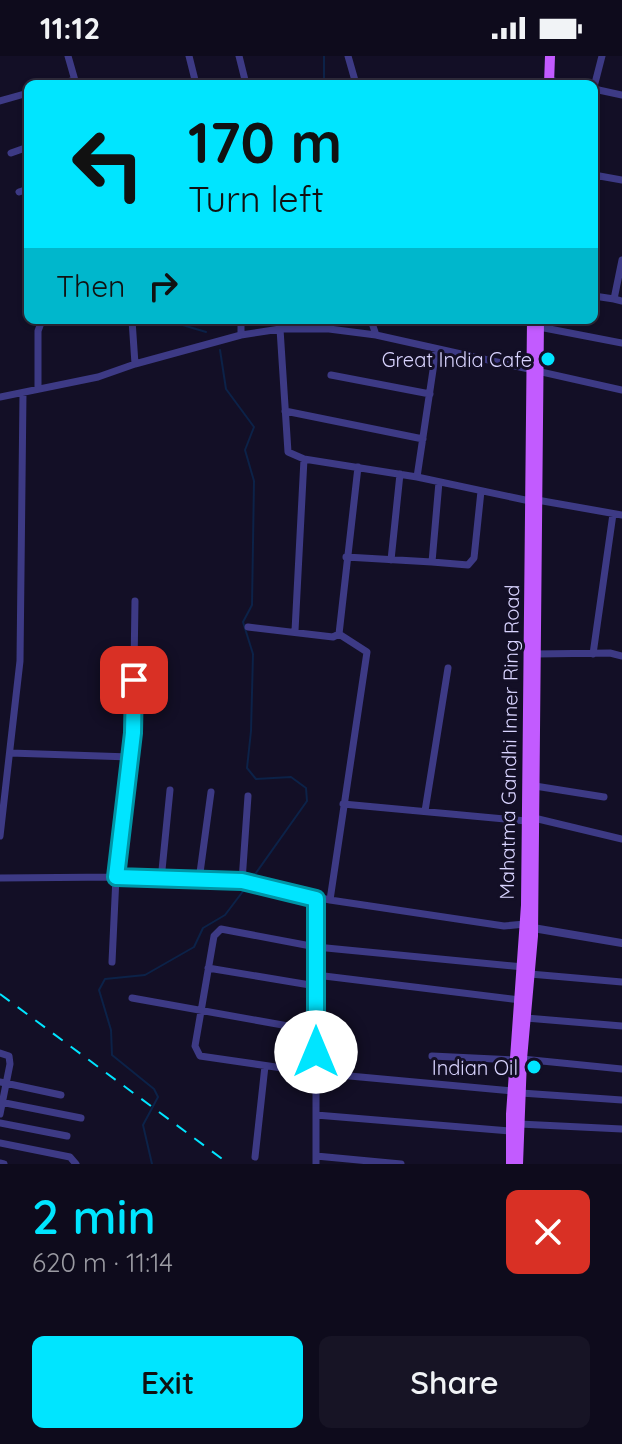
<!DOCTYPE html>
<meta charset="utf-8">
<style>
body{margin:0;font-family:Quicksand,sans-serif;background:#171425;color:#f1f3f6;height:100vh;display:flex;flex-direction:column;font-size:30px;white-space:nowrap}
*{box-sizing:border-box;margin:0}
p{font-size:26px;color:#9b9ba3}
.icon{flex:none;width:44px;height:44px;fill:none;stroke:currentColor;stroke-width:2;stroke-linecap:round;stroke-linejoin:round}
.map{position:relative;height:1108px;overflow:hidden}
.details{display:flex;flex-direction:column;background:#0e0b1c;flex:1}
.details>*{flex:none}
.guide{position:absolute;left:24px;top:24px;width:574px;height:244px;border-radius:12px;box-shadow:0 2px 6px #0004,0 0 0 2px #2e2b3b;background:#00e5ff;color:#111;overflow:hidden}
.pin{position:absolute;display:grid;place-items:center;width:68px;height:68px;color:#fff;margin:-34px;border-radius:16px;box-shadow:0 4px 12px #0006}
.me{position:absolute;width:88px;margin:-44px;rotate:0deg;stroke-linejoin:round;filter:drop-shadow(0 0 6px #0008)}
.turn{display:flex;align-items:center;gap:28px;height:168px;padding:0 32px;font-size:36px}
.turn .icon{width:104px;height:104px;stroke-width:2.5}
.turn b{display:block;font-size:56px;line-height:68px}
.then{display:flex;align-items:center;height:76px;padding:0 32px;background:#0003;gap:16px;font-size:30px}
.round{display:grid;place-items:center;flex:none;width:84px;height:84px;border-radius:12px;background:#171425}
.overview{display:flex;align-items:center;justify-content:space-between;height:136px;padding:0 32px}
h1{font-size:48px;font-weight:600;line-height:60px;color:#00e5ff}
.cta{display:flex;gap:16px;margin-top:auto;padding:16px 32px}
.cta a{flex:1;height:92px;border-radius:12px;background:#00e5ff;color:#111;font-size:32px;font-weight:600;line-height:92px;text-align:center}
.cta a+a{background:#171425;color:#f1f3f6}
.status{display:flex;justify-content:space-between;align-items:center;height:56px;padding:0 40px;background:#0e0b1c;direction:ltr}
.status svg{height:22px;fill:currentColor}
.map>svg:first-child{display:block}
.lines{fill:none;stroke-linecap:round;stroke-linejoin:round}
.stream{stroke:#0c2248;stroke-width:2}
.minor{stroke:#3d3a85;stroke-width:7}
.tertiary{stroke:#3d3a85;stroke-width:8}
.primary{stroke:#c25bff;stroke-width:10}
.rail{stroke:#00e5ff;stroke-width:2;stroke-dasharray:12 10;stroke-linecap:butt}
.route-casing{stroke:#0095a6;stroke-width:20}
.route{stroke:#00e5ff;stroke-width:14}
.poi-dot{fill:#00e5ff;stroke:#130f26;stroke-width:3}
.labels{text-anchor:middle;dominant-baseline:central;stroke-width:6;stroke-linejoin:round;paint-order:stroke}
.poi-label{font-size:20px;fill:#d9d4ff;stroke:#130f26;text-anchor:end}
.street-label{font-size:20px;fill:#d9d4ff;stroke:#130f26}
</style>
<div class="status"><b>11:12</b><svg viewBox="0 0 49 12"><path d="M0 12V9h3v3zM5 12V6h3v6zM10 12V3h3v9zM15 12V0h3v12zM26 1h20v11H26zM47 4h2v5h-2z"/></svg></div>
<div class="map">
<svg width="622" height="1108" viewBox="0 0 622 1108">
<rect width="100%" height="100%" fill="#130f26"/>
<g class="lines">
<path class="stream" d="M324 28V0
M166 264 206 276
M220 294 226 333 254 371 245 394 254 425 252 549 243 566 253 598 251 675 247 712 256 723 291 721 306 732 307 745 251 824
M152 1108 143 1069 158 1041 154 1033 112 999 111 974 99 934 105 923 145 919 194 891 203 872 225 859 247 830"/>
<path class="minor" d="M68 0 76 28
M189 0 196 28
M239 0 246 28
M348 0 356 28
M549 24 567 28
M60 28 75 24
M594 31 602 0
M594 33 622 39
M0 45 28 37
M11 97 28 91
M594 119 622 124
M19 136 28 133
M594 137 597 120
M622 204 614 243 622 245
M594 240 614 243
M132 264 135 308
M241 264V279
M371 264 376 279
M539 271 622 287
M280 273 288 396 304 403 417 421 436 294
M331 319 430 338
M38 333V275L42 264
M0 341 98 321 135 308 241 279 280 273H329L376 279 622 334
M285 355 423 383
M417 421 530 445
M439 426 432 506 468 509 474 502 481 435
M537 444 622 459
M346 501 432 506
M391 504 400 418
M248 571 333 581 339 578 358 411
M295 575 304 403
M536 598 610 597 622 600
M593 598 613 458
M10 697 130 701
M535 730 604 741
M343 748 526 765
M425 755 448 612
M534 762 622 783
M0 780 20 605 23 337
M0 822 116 821 242 825 330 844 367 596 339 578
M161 824 170 734
M199 824 211 736
M242 825 248 740
M316 843V1108
M330 844 504 870 525 868
M112 906 116 821 133 677 135 545
M208 912 316 930
M530 918 622 926
M316 919 520 944
M132 942 316 975
M526 962 622 970
M0 997 9 1000 10 1008 0 1058
M432 1000 515 1004
M522 1003 622 1013
M0 1026 61 1039
M512 1035 317 1017 200 1000 195 990 214 880 221 873 316 891 523 911
M521 1037 622 1044
M0 1046 81 1062
M316 1059 511 1075
M0 1067 67 1080
M519 1068 622 1073
M0 1087 70 1101 76 1108
M316 1100 401 1108
M255 1101 265 1010
M0 1107 4 1108"/>
<path class="tertiary" d="M533 872 622 887"/>
<path class="primary" d="M549 28 550 0
M511 1108V1058L526 849 532 264
M518 1108 522 1003 533 880 539 264"/>
<path class="rail" d="M0 938 229 1108"/>
</g>
<g class="lines">
<defs>
<path id="route" d="M134 624 133 677 116 821 242 825 316 843V996"/>
</defs>
<use href="#route" class="route-casing"/>
<use href="#route" class="route"/>
</g>
<g class="poi-dot">
<circle cx="548" cy="303" r="8"/>
<circle cx="534" cy="1011" r="8"/>
</g>
<g class="labels">
<g class="poi-label">
<text x="532" y="303">Great India Cafe</text>
<text x="518" y="1011">Indian Oil</text>
</g>
<g class="street-label">
<text transform="translate(509 686) rotate(-89)">Mahatma Gandhi Inner Ring Road</text>
</g>
</g>
</svg>
<div class="pin" style="left:134px;top:624px;background:#d93025"><svg class="icon" aria-label="arrive" viewBox="0 0 24 24"><path d="M6 21V4h12l-3 4 3 4H6"/></svg></div>
<svg class="me" style="left:316px;top:996px" viewBox="-20 -20 40 40"><circle r="19" fill="#fff"/><path d="M0-13L10 11 0 6-10 11z" fill="#00e5ff"/></svg>
<div class="guide">
<div class="turn"><svg class="icon" aria-label="left" viewBox="0 0 24 24"><path d="M17 20v-9H6M10 6l-5 5 5 5"/></svg><div><b>170 m</b>Turn left</div></div>
<div class="then">Then<svg class="icon" aria-label="right" viewBox="0 0 24 24"><path d="M7 20v-9h11M14 6l5 5-5 5"/></svg></div>
</div>
</div>
<section class="details">
<div class="overview"><div><h1>2 min</h1><p>620 m · 11:14</p></div><a class="round" style="background:#d93025;color:#fff"><svg class="icon" aria-label="close" viewBox="0 0 24 24"><path d="M6 6l12 12M18 6L6 18"/></svg></a></div>
<div class="cta"><a>Exit</a><a>Share</a></div>
</section>
